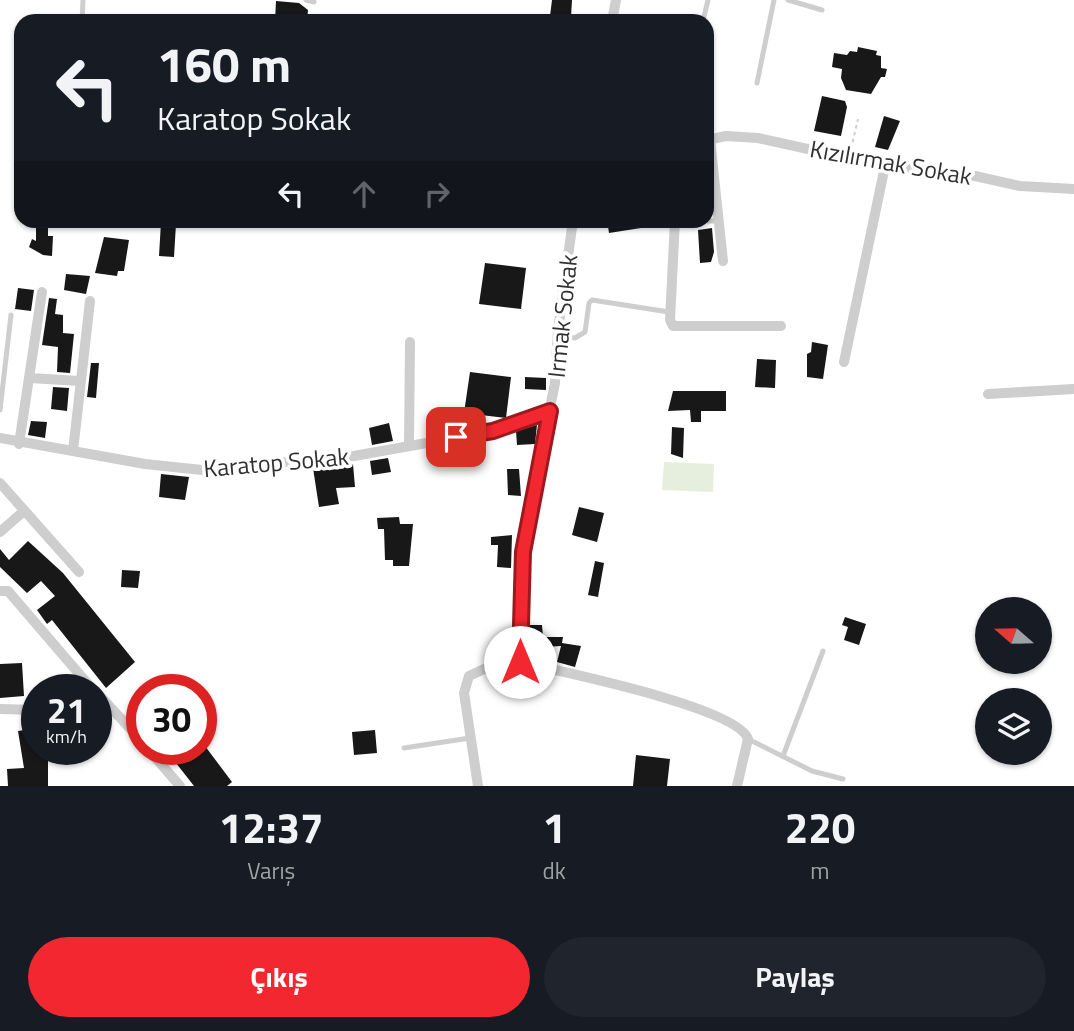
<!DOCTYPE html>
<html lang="tr">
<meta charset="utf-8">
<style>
body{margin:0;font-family:"Titillium Web",sans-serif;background:#20242c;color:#f1f3f6;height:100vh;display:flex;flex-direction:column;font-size:26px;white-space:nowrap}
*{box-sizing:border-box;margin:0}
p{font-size:23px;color:#9ea1a6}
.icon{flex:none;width:38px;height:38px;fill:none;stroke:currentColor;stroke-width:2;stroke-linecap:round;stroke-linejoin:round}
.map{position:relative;height:786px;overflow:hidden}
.sheet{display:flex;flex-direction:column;background:#171b24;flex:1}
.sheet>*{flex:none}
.guide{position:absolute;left:14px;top:14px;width:700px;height:214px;border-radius:21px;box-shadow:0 2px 5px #0004;background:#171b24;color:#f1f3f6;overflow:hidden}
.needle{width:46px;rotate:290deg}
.buttons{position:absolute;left:975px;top:597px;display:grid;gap:14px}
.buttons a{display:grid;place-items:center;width:77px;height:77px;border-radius:50%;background:#171b24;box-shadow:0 2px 5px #0004;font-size:35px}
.speed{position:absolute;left:21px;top:674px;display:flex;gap:14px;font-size:35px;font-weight:700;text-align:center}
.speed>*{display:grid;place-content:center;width:91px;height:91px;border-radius:50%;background:#171b24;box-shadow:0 2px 5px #0004;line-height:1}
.speed small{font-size:18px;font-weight:400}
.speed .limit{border:10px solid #d22;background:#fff;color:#111}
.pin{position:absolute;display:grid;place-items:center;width:60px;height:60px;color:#fff;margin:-30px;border-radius:14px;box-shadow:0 4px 10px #0006}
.me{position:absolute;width:77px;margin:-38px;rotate:0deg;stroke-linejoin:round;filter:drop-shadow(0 0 5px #0008)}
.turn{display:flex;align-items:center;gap:24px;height:147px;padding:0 28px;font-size:32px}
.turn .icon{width:91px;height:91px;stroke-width:2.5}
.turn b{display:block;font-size:49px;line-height:60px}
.lanes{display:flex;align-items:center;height:66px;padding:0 28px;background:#0003;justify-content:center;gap:35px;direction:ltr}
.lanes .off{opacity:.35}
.eta{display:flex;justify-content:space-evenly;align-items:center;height:119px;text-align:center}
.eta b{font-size:42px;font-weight:700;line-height:49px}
.action{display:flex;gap:14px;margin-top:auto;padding:14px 28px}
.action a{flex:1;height:80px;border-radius:42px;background:#f32730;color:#fff;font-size:28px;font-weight:700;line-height:80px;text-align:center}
.action a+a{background:#20242c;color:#f1f3f6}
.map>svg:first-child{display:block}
.green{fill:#e6efde}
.building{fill:#181818}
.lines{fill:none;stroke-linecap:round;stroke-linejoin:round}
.path{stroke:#cecece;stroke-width:2;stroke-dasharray:3.5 3.5;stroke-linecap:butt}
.service{stroke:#cecece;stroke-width:5}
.minor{stroke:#cecece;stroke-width:10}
.route-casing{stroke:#9e191f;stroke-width:18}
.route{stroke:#f32730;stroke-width:12}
.labels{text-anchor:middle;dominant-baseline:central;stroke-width:7;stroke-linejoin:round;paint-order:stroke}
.street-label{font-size:24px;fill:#313131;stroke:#fff}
</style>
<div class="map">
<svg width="1074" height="786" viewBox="0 0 1074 786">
<rect width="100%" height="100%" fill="#fff"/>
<path class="green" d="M664 462 714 464 713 492 662 490Z"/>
<path class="building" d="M552 0H572L571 17 550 16Z
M276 1 299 3 308 10 307 21H275Z
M858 47 877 51 876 55 881 56V68L887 69 885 77H881L871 94 846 90 841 78 842 69 832 67 834 53 847 55 850 51 857 52Z
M822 96 845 101 847 107 841 136 814 131Z
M884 116 900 121 888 150 875 147Z
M607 220H660V225L609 233Z
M161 222 176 224 174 257 159 256Z
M36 226H48V236H53L52 256 43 255 29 247 32 239 36 241Z
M712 228 714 252 711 262 700 263 698 230Z
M104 237 129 240 124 271H118L117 276 95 273Z
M485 263 526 268 521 309 479 304Z
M66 274 90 276 86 294 64 290Z
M18 288 34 290 31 311 15 309Z
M49 298 57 299 55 314 63 315V333L74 334 70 373 57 372 58 347 42 345Z
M812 342 828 345 823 379 807 377V354L811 352Z
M757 359 776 360 775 388 755 387Z
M91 363H99L96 398 87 397Z
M470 372 511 377 506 418 464 413Z
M525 377 546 378V390L525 389Z
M53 387 69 388 67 411 51 409Z
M673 391H726V411H701V422H691L690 410 668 411Z
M31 421 47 422 45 438 28 435Z
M389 423 393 441 372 445 369 428Z
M537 425 535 444 517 445 516 431Z
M672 427 684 428 683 458 671 454Z
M388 458 391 472 372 475 370 461Z
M353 464 355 487 336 488 339 504 319 507 313 468Z
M507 469H519L521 496 508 495Z
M161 474 189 477 185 500 159 497Z
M579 507 604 513 597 542 572 535Z
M399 517 400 524H413L409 566H393V560H385L384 529H378L377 518Z
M512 535 511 568 497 567 498 545H491V537Z
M28 541 63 573 135 662 106 688 52 620 47 624 37 610 55 596 41 581 27 593 0 567V549L9 560Z
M595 561 604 563 598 597 588 595Z
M122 570 140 571 138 588 121 587Z
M845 617 866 624 859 645 844 640 848 627 842 625Z
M528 625H542L543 637H563L562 643 581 646 575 667 557 662 561 646 529 648Z
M22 663 24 696 0 698V664Z
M37 728V749H48V786H8L7 769 24 768 18 731Z
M375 730 377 753 354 755 352 732Z
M205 746 232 782 227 786H194L165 749H202Z
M636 755 670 759 667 786H633Z"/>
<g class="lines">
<path class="path" d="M851 149 858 119"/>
<path class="service" d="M306 0 314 2
M788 0 822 10
M82 21 83 0
M703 21 708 0
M757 83 774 0
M704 221H719
M558 336 575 338 585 332 589 303 592 300 669 312
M0 410 11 315
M748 739 812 771 843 779
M404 748 470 738
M783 756 823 651"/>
<path class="minor" d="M612 21 616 0
M710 139 723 261
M707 140 726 136 758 138 885 166 975 176 1020 186 1074 189
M573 220 558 330 555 383 525 531 520 572V662C557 671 738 707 748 739L737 786
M675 220 670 320 673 326H781
M844 362 885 166
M30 378 79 381
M988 394 1074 389
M0 438 145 464 221 472 276 463 354 456 493 431 550 411
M19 444 42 292
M409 444 410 342
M73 451 90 301
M0 483 79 572
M0 532 24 511
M0 591H8L93 690
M96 692 142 741
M0 709 37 710
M148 749 180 786
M478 786 464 693 469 676 499 662H520"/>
</g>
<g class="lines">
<defs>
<path id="route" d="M456 437 493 431 550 411 523 552 520 662"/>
</defs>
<use href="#route" class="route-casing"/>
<use href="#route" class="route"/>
</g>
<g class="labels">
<g class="street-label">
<text transform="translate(891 162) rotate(10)">Kızılırmak Sokak</text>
<text transform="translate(562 316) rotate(-84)">Irmak Sokak</text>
<text transform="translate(276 462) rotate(-5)">Karatop Sokak</text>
</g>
</g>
</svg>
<div class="buttons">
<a><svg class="needle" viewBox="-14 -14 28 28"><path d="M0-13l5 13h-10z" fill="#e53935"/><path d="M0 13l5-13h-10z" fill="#9ea1a6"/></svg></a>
<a><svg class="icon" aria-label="layers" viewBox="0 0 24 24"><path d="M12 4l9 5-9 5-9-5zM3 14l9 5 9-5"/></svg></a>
</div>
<div class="speed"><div>21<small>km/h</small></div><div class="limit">30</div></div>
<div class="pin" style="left:456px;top:437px;background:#d93025"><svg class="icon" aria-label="arrive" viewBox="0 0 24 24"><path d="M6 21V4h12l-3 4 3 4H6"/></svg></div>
<svg class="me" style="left:520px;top:662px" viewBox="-20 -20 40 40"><circle r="19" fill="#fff"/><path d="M0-13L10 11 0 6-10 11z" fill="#f32730"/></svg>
<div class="guide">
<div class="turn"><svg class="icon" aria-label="left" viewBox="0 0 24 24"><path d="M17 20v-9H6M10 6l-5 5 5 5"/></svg><div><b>160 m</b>Karatop Sokak</div></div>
<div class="lanes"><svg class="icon" aria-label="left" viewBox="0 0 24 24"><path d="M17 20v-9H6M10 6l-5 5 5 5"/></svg><svg class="icon off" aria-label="ahead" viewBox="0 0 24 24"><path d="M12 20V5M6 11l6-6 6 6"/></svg><svg class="icon off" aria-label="right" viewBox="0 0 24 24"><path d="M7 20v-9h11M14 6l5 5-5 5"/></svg></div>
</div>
</div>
<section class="sheet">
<div class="eta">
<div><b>12:37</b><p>Varış</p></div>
<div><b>1</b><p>dk</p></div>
<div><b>220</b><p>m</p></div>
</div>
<div class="action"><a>Çıkış</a><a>Paylaş</a></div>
</section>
